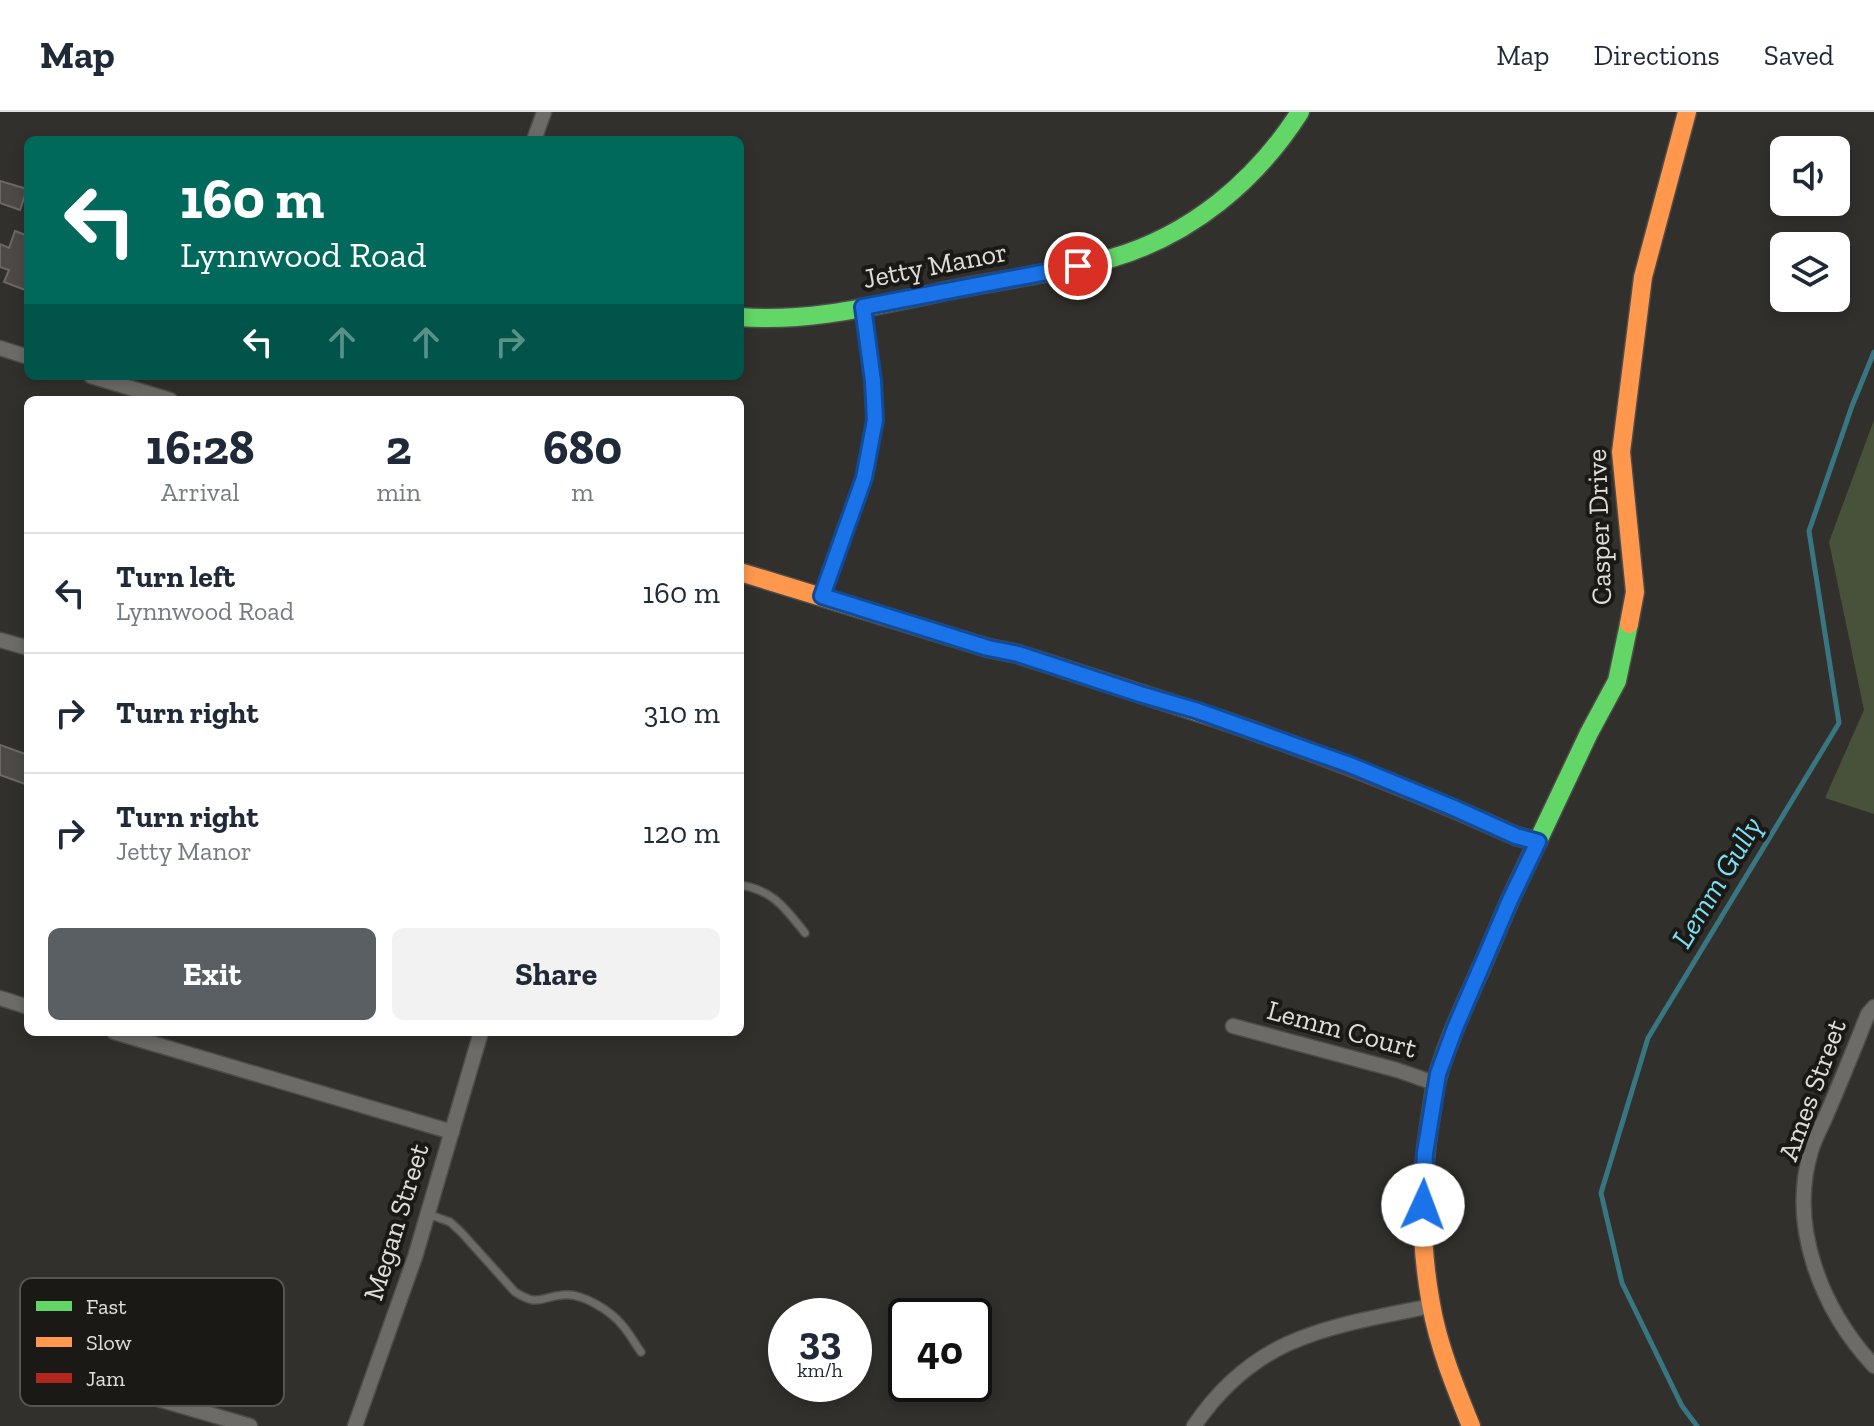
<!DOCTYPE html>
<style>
body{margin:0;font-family:"Zilla Slab",serif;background:#f2f2f3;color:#1f2937;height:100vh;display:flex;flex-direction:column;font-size:30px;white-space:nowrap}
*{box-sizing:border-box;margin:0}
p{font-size:26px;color:#747a83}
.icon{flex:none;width:44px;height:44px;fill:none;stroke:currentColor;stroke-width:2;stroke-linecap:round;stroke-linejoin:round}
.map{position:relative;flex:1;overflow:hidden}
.drawer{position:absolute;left:24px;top:284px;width:720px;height:640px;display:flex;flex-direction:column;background:#fff;border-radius:12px;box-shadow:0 4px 12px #0003}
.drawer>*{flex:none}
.hud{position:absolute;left:24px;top:24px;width:720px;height:244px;border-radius:12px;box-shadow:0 4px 12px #0003;background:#00695c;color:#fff;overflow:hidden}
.tools{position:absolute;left:1770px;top:24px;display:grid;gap:16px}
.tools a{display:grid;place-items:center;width:80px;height:80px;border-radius:12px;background:#fff;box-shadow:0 4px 12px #0003;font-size:40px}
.speed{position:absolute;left:768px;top:1186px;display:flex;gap:16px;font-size:40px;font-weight:700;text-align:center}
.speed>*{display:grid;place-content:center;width:104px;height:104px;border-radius:50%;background:#fff;box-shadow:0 4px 12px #0003;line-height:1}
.speed small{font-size:20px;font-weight:400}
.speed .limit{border:4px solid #111;border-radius:12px;background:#fff;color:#111}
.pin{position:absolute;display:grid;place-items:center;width:68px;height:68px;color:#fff;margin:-34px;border:4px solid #fff;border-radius:50%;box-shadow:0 2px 8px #0007}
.me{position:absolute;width:88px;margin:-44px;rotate:2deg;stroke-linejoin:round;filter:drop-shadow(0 0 6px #0008)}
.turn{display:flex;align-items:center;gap:28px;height:168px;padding:0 24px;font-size:36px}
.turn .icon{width:104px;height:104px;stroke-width:2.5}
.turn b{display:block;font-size:56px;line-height:68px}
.lanes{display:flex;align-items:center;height:76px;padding:0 24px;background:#0003;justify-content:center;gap:40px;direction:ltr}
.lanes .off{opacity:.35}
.eta{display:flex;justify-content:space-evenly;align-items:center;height:136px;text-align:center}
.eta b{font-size:48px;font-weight:700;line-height:56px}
.primary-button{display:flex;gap:16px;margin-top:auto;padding:16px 24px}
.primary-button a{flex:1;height:92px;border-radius:12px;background:#5a5f64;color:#fff;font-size:32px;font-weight:700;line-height:92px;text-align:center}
.primary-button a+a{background:#f2f2f3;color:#1f2937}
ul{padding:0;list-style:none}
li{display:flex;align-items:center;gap:24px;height:120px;padding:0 24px;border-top:2px solid #e0e1e3}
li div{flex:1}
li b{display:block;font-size:30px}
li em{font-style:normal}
header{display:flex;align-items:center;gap:48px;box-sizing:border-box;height:112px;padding:0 40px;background:#fff;border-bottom:2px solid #e0e1e3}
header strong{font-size:38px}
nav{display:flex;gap:44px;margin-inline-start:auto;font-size:28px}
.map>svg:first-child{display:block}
.green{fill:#48523b}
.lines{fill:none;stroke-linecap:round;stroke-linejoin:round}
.stream{stroke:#387681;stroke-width:5}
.building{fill:#4c4947;stroke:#6b6865;stroke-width:2}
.lane-casing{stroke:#4d4c49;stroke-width:10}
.street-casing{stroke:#4d4c49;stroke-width:17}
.fast-casing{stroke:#4d4c49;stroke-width:21}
.slow-casing{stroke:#4d4c49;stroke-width:21}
.jam-casing{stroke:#4d4c49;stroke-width:21}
.lane{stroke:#6c6b68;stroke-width:7}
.street{stroke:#6c6b68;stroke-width:14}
.fast{stroke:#63d668;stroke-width:18}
.slow{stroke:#ff974d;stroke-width:18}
.jam{stroke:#b3261e;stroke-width:18}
.route-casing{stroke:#114b97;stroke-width:20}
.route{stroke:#1a73e8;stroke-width:14}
.labels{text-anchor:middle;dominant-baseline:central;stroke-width:8;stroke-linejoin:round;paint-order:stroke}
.street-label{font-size:28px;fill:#e0ded9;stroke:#1b1916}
.water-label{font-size:30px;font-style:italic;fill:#7ae2f5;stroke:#1b1916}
.key{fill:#1b1916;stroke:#565450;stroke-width:2}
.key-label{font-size:22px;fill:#e0ded9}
</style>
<header>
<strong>Map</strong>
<nav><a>Map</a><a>Directions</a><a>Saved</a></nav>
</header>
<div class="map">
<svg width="1874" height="1314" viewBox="0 0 1874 1314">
<rect width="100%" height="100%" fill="#32302c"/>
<path class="green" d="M1874 308V702L1825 686 1864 598 1829 430Z"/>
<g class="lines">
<path class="stream" d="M1697 1314 1682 1294 1622 1171 1601 1081 1648 926 1839 611 1809 419 1852 294 1874 240"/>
</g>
<path class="building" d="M0 69 27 77 20 98 0 91Z
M15 119 28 124V179L4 170 9 158 0 155V132L9 136Z
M0 633 28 643V673L0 663Z"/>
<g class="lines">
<defs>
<path id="lane" d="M740 773C773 778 785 796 805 821
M428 1102 450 1110 461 1120 515 1180C539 1195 539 1185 563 1183 583 1181 611 1199 623 1214 630 1222 635 1232 641 1240"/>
<path id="street" d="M534 28 544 0
M0 236 28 245
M91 264 170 288
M822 484 864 366 875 308 873 269 863 195
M0 528 28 536
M0 886 28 895
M1874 895 1868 902C1855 934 1842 967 1828 999 1823 1012 1815 1025 1811 1039 1788 1115 1822 1198 1874 1254
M1233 914 1397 958 1437 972
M114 920 452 1020
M158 1287 250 1314
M355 1314 415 1145 481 920
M1194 1314C1256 1222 1330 1215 1431 1194"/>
<path id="fast" d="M740 205C811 211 881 192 951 178 1004 167 1059 161 1112 146 1191 123 1256 69 1300 0
M1485 847 1510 788 1589 621 1617 569 1629 512"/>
<path id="slow" d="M740 460 988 536 1018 542 1225 609
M1629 512 1635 480 1621 340 1643 165 1687 0
M1471 1314C1455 1275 1438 1233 1431 1192 1420 1132 1420 1069 1430 1009 1433 993 1434 976 1439 960 1450 922 1469 884 1485 847"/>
<path id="jam" d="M1225 609C1324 643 1421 681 1516 724L1538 730"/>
</defs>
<use href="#lane" class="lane-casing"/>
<use href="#street" class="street-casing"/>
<use href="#fast" class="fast-casing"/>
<use href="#slow" class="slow-casing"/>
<use href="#jam" class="jam-casing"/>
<use href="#lane" class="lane"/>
<use href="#street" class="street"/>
<use href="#fast" class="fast"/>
<use href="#slow" class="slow"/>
<use href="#jam" class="jam"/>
</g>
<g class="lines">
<defs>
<path id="route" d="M1078 154 863 195 873 269 875 308 864 366 822 484 988 536 1018 542 1140 582 1198 599 1350 653 1454 696 1516 724 1538 730 1510 788 1455 916 1438 962 1425 1041 1423 1093"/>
</defs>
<use href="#route" class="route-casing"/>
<use href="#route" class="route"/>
</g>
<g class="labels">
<g class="street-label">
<text transform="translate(935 153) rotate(-11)">Jetty Manor</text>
<text transform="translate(1599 415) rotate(-92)">Casper Drive</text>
<text transform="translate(1342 917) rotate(15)">Lemm Court</text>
<text transform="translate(1812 978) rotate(-70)">Ames Street</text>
<text transform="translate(396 1110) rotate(-73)">Megan Street</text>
</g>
<g class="water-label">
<text transform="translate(1717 770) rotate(-59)">Lemm Gully</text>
</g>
</g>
<rect x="20" y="1166" width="264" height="128" rx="12" class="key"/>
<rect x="36" y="1189" width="36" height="10" fill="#63d668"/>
<rect x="36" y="1225" width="36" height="10" fill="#ff974d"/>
<rect x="36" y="1261" width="36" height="10" fill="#b3261e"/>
<g class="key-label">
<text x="86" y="1202">Fast</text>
<text x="86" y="1238">Slow</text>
<text x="86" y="1274">Jam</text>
</g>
</svg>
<div class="tools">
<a><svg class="icon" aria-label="sound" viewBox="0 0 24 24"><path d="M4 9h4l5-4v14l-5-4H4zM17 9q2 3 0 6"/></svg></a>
<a><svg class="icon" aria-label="layers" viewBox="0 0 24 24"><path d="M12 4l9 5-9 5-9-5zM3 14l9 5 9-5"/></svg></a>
</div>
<div class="speed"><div>33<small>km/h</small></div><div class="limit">40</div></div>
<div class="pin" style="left:1078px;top:154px;background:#d93025"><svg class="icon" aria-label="arrive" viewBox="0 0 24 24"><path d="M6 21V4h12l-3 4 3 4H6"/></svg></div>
<svg class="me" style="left:1423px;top:1093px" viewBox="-20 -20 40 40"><circle r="19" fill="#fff"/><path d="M0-13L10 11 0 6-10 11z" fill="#1a73e8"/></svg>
<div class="hud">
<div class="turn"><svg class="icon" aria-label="left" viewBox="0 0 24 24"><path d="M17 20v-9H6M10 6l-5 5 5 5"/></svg><div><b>160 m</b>Lynnwood Road</div></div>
<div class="lanes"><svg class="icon" aria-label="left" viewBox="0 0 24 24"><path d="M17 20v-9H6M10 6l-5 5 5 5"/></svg><svg class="icon off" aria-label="ahead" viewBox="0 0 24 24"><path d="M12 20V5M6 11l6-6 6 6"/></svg><svg class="icon off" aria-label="ahead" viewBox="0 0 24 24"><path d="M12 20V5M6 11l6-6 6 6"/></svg><svg class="icon off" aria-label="right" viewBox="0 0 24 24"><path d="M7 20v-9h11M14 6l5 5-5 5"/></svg></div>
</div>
<section class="drawer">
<div class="eta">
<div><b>16:28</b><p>Arrival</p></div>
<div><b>2</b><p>min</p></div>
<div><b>680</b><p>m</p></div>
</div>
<ul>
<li><svg class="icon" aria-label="left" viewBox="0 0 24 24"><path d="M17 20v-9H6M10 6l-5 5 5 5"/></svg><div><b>Turn left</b><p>Lynnwood Road</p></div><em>160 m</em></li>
<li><svg class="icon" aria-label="right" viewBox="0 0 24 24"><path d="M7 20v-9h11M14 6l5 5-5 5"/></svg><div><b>Turn right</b></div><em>310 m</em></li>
<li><svg class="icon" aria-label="right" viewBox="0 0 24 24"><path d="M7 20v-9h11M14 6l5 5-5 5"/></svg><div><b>Turn right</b><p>Jetty Manor</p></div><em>120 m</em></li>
</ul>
<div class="primary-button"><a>Exit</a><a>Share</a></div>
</section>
</div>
